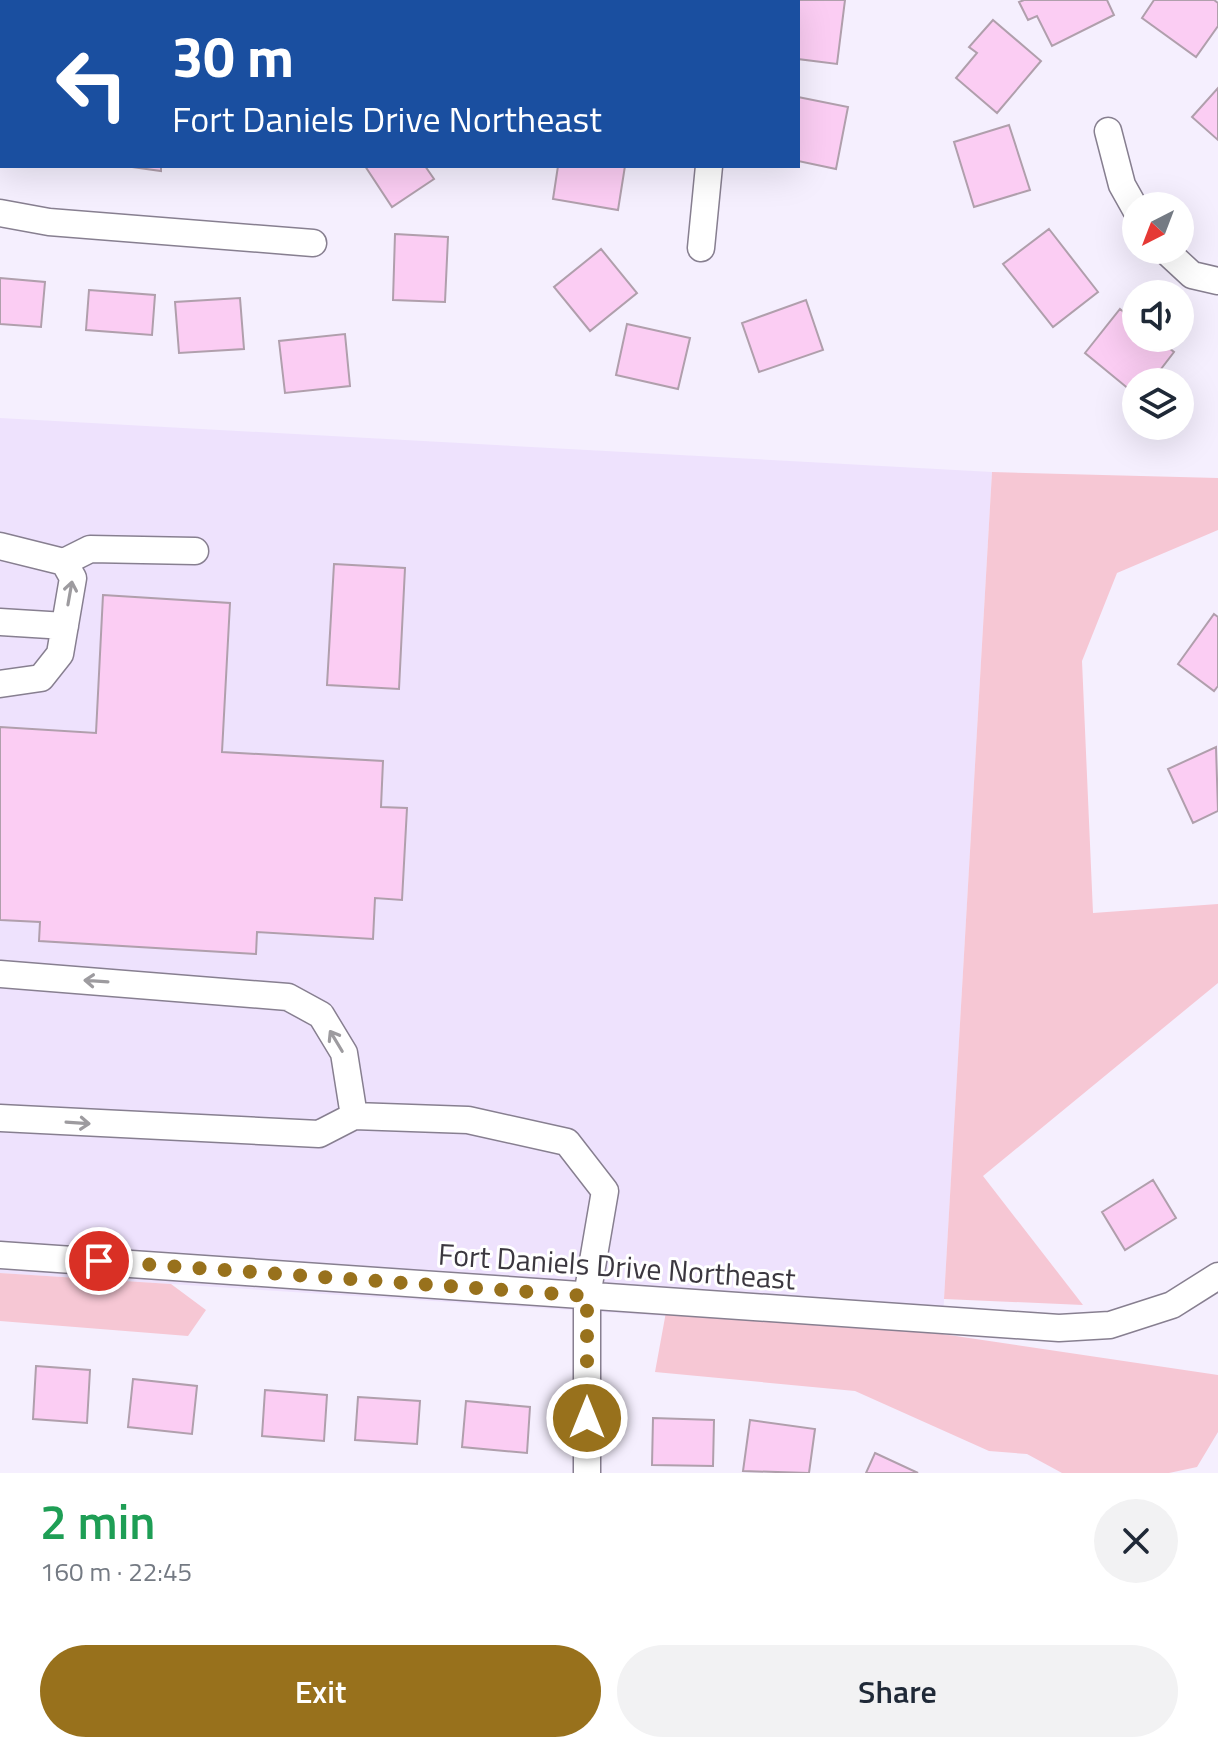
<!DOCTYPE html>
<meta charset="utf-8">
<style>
body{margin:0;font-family:"Titillium Web",sans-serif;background:#f2f2f3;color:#1f2937;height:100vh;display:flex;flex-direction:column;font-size:30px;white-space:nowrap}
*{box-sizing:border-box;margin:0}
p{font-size:26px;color:#747a83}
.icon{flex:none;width:44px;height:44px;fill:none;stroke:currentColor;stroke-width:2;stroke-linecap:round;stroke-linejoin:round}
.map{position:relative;height:1473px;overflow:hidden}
.drawer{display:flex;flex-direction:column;background:#fff;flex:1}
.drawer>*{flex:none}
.guide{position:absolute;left:0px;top:0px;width:800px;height:168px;box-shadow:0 8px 32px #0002;background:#1a4fa0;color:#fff;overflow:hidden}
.needle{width:52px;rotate:222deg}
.tools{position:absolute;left:1122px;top:192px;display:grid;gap:16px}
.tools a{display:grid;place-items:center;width:72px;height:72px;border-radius:50%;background:#fff;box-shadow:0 8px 32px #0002;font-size:40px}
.pin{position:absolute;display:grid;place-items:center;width:68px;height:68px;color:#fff;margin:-34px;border:4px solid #fff;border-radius:50%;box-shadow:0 2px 8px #0007}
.me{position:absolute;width:88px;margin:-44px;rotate:0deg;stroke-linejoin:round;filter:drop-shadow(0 0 6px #0008)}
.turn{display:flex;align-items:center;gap:28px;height:168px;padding:0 40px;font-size:36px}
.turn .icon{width:104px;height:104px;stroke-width:2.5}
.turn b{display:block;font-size:56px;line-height:68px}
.round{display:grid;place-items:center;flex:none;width:84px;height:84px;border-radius:42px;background:#f2f2f3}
.overview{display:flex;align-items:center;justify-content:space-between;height:136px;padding:0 40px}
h1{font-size:48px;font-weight:600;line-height:60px;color:#1e9e55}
.button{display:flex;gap:16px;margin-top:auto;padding:16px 40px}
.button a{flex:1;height:92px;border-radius:48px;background:#98711c;color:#fff;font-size:32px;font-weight:600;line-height:92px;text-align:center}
.button a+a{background:#f2f2f3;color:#1f2937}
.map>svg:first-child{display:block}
.built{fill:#eee2fd}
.green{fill:#f6c7d4}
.building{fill:#fbcdf3;stroke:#b09fac;stroke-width:2}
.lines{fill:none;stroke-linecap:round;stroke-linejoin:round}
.minor-casing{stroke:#877f90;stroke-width:29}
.minor{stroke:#fff;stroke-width:26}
.oneway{stroke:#9d9b9f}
.route{stroke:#98711c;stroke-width:14;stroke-dasharray:0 25.2}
.labels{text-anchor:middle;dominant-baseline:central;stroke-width:6;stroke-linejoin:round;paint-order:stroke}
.street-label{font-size:30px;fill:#3b373f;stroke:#fff}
</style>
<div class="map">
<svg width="1218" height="1473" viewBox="0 0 1218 1473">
<rect width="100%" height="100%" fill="#f5effe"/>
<path class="built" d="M0 418 992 472 942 1334 0 1273Z"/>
<path class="green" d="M992 472 1218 478V530L1117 573 1082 661 1093 913 1218 904V983L983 1176 1083 1305 944 1299Z
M0 1273 171 1284 206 1310 188 1336 0 1321Z
M666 1312 942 1334 1218 1375V1432L1197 1467 1169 1473H1062L1027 1454 989 1451 855 1391 655 1372Z"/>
<path class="building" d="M6 0H66L68 2H4Z
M305 0H370L305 2Z
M789 0H845L837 64 798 59V2H789Z
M1024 0H1107L1114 15 1052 46 1037 16 1028 20 1019 2Z
M1154 0H1214L1218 3V26L1196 57 1142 18Z
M993 20 1041 61 997 113 956 78 977 53 969 47Z
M1218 88V140L1192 117Z
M798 97 848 107 836 169 798 161Z
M1009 125 1030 190 974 207 954 142Z
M125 166H161V171Z
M365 166H425L434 179 392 207Z
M558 166H625L618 210 553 199Z
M1049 229 1098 292 1053 327 1003 264Z
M395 234 448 237 445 302 393 300Z
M601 249 637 293 590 331 554 287Z
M0 278 45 282 41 327 0 324Z
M89 290 155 295 152 335 86 330Z
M240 298 244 349 179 353 175 302Z
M806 300 823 350 759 372 742 323Z
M1120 309 1136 322V338H1156L1174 352 1151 382H1136V395L1085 353Z
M627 324 690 338 678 389 616 375Z
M345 334 350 386 285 393 279 341Z
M334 564 405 568 399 689 327 685Z
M103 595 230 603 222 752 383 761 381 807 407 808 402 900 375 898 373 939 257 932 256 954 39 941 40 922 0 920V727L96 733Z
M1214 614 1218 617V686L1214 691 1178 664Z
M1216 747 1218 811 1193 823 1168 769Z
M1153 1180 1176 1218 1125 1250 1102 1212Z
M36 1366 90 1370 87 1423 33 1419Z
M133 1379 197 1386 192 1434 128 1427Z
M265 1390 327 1395 324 1441 262 1436Z
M358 1397 420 1401 417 1444 355 1440Z
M466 1401 530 1407 527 1453 462 1447Z
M653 1418 714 1420 713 1466 652 1465Z
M750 1420 815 1429 809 1473 743 1471Z
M875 1453 918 1473H866Z"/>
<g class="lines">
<defs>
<path id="minor" d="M725 2V0
M1108 131 1122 185 1136 210
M0 213 49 222 313 243
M701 248 709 166
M1165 250 1192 275 1218 281
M0 546 64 562 90 549 195 551
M0 622 65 626
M0 684 41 678 60 654 73 578 64 562
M0 974 288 997 321 1015 344 1053 354 1116
M0 1118 319 1134 354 1116 468 1120 567 1142 605 1191 587 1296V1473
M0 1255 1059 1328 1110 1325 1172 1305 1218 1276"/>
</defs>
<use href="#minor" class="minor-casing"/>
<use href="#minor" class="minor"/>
</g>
<defs><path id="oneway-shaft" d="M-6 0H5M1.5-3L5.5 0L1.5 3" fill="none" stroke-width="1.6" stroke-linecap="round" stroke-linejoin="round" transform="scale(2)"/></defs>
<g class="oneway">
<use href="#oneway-shaft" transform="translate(70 593) rotate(-80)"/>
<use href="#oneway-shaft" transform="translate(96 981) rotate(-176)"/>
<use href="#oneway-shaft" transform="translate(336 1041) rotate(-121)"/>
<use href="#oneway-shaft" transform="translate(78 1123) rotate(4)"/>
</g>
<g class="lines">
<path class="route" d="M99 1261 587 1296V1418"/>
</g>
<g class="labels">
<g class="street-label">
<text transform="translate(617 1266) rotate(4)">Fort Daniels Drive Northeast</text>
</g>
</g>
</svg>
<div class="tools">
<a><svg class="needle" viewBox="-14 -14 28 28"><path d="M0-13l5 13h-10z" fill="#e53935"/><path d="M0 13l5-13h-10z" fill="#747a83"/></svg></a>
<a><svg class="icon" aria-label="sound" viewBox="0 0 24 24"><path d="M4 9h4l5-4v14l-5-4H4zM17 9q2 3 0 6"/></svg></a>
<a><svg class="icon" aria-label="layers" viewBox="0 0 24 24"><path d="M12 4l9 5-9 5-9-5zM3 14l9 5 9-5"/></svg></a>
</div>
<div class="pin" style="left:99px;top:1261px;background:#d93025"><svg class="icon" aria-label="arrive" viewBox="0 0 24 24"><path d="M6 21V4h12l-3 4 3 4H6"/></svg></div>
<svg class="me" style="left:587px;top:1418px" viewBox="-20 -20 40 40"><circle r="17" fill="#98711c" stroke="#fff" stroke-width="3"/><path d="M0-11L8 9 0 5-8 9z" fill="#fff"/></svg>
<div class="guide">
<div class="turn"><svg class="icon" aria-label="left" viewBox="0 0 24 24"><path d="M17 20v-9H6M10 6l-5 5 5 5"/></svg><div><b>30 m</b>Fort Daniels Drive Northeast</div></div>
</div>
</div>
<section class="drawer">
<div class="overview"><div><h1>2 min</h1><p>160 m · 22:45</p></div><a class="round"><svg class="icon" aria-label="close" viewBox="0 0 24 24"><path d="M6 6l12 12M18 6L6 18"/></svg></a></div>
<div class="button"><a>Exit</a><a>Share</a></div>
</section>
